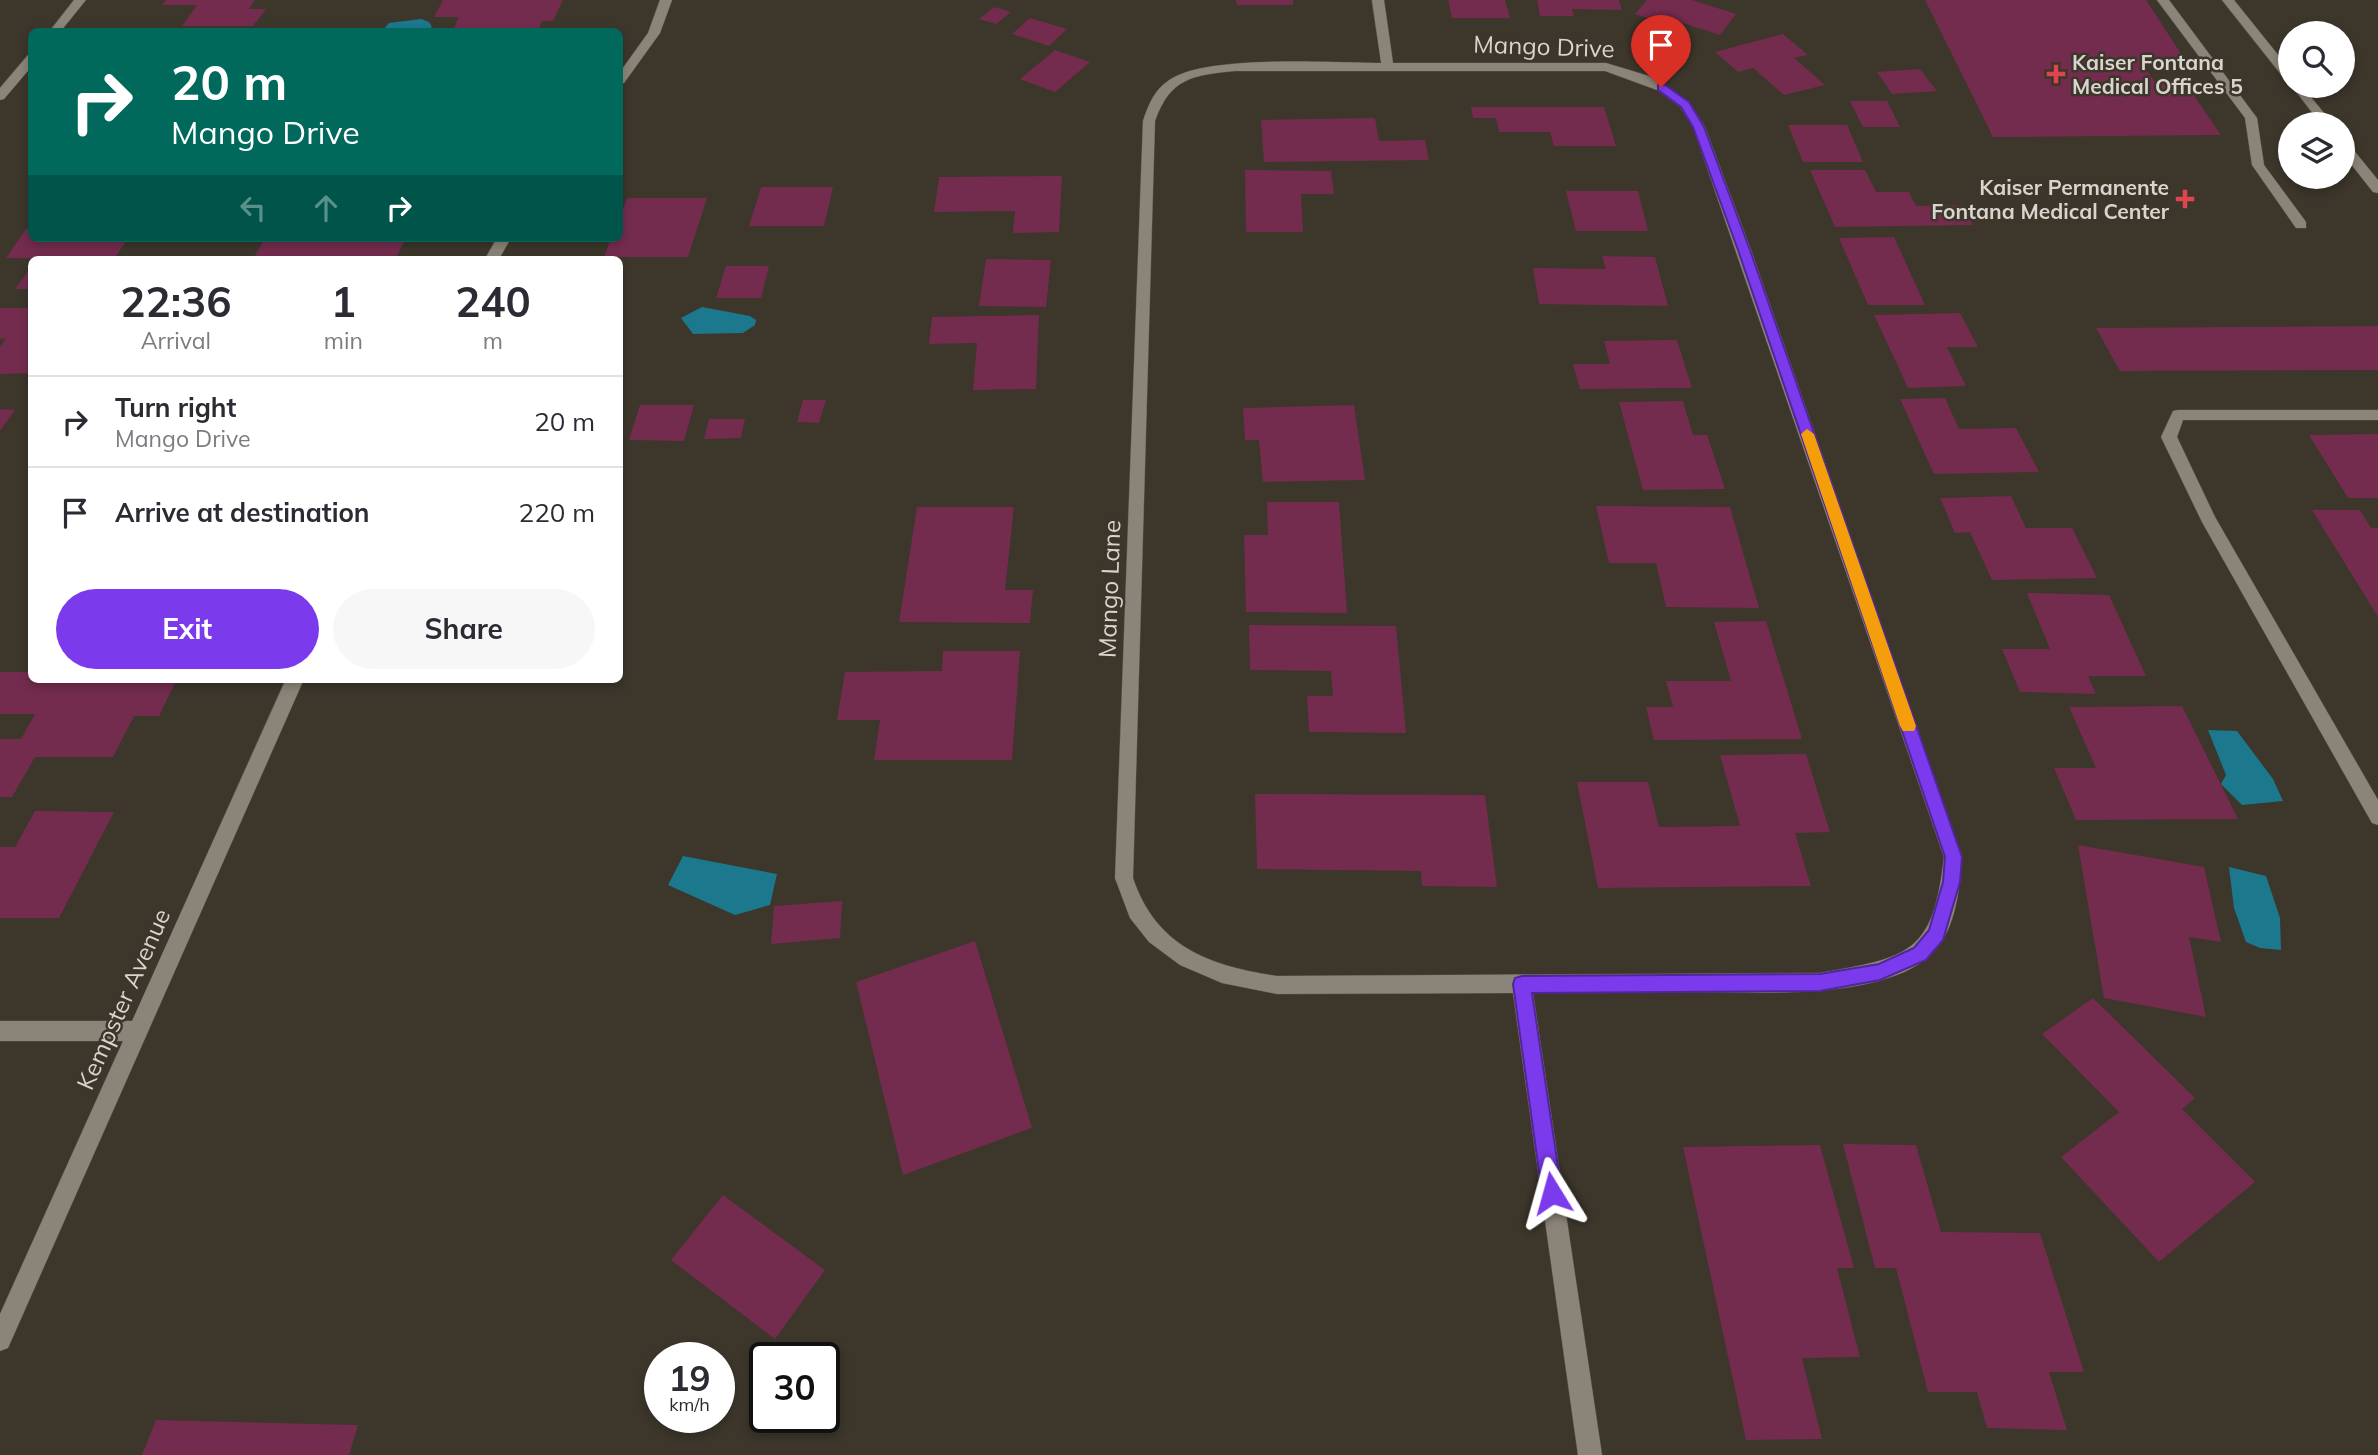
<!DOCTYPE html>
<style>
body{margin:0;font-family:Mulish,sans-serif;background:#f7f7f7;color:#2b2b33;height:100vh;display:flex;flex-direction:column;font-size:26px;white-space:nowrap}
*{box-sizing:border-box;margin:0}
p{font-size:23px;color:#7c7c81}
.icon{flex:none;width:38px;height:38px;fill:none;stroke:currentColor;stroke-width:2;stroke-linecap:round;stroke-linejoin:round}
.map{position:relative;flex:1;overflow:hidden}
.sheet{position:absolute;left:28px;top:256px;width:595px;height:427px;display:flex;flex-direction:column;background:#fff;border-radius:10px;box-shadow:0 4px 10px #0003}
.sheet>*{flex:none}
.hud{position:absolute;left:28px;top:28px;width:595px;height:214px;border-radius:10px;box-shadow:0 4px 10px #0003;background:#00695c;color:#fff;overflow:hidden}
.tools{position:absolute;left:2278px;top:21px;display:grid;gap:14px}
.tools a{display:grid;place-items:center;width:77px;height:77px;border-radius:50%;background:#fff;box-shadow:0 4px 10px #0003;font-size:35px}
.speed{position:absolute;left:644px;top:1342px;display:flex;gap:14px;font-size:35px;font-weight:700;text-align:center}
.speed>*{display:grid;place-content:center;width:91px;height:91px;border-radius:50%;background:#fff;box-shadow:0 4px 10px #0003;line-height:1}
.speed small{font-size:18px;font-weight:400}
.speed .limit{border:4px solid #111;border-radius:10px;background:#fff;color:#111}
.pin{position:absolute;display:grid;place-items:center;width:60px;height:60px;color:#fff;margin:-72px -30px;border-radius:50% 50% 50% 0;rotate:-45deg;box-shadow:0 0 7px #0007}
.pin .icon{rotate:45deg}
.me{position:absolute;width:77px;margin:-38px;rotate:352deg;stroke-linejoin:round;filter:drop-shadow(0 0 5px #0008)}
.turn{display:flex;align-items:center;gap:24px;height:147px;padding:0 28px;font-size:32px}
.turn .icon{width:91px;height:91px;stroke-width:2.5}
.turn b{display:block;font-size:49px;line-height:60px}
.lanes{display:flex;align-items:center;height:66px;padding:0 28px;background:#0003;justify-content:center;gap:35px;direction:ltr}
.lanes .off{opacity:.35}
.eta{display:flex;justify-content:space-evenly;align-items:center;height:119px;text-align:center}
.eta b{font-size:42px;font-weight:700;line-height:49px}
.button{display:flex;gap:14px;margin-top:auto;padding:14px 28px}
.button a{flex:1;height:80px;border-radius:42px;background:#7c3aed;color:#fff;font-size:28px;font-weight:700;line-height:80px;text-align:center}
.button a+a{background:#f7f7f7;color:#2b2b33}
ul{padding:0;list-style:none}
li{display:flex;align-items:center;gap:21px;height:91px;padding:0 28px;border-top:2px solid #e1e1e2}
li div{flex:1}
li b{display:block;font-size:26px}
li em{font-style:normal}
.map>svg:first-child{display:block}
.water{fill:#1c788d}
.building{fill:#732c4e}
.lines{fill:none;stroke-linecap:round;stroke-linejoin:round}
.service-casing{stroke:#59554b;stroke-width:1}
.minor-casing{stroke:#59554b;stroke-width:1}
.service{fill:#8b8478;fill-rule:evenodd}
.minor{fill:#8b8478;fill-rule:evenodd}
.route{fill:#7c3aed;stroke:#51269a;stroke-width:2}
.slow{fill:#f59e0b}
.health-dot{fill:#e0444e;stroke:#3c362b;stroke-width:2.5}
.labels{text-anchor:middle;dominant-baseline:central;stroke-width:5;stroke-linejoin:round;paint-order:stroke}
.far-poi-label{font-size:21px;font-weight:bold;fill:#d8d5ce;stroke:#3c362b;text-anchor:start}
.street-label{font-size:24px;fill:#d8d5ce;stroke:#3c362b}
</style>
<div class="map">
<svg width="2378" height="1455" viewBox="0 0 2378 1455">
<rect width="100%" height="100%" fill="#3c362b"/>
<path class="water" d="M421 19 429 22 432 27 425 31H382L389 23Z
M702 307 750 316 756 320 755 325 743 333 693 334 681 318Z
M2208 730 2237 731 2273 779 2283 801 2242 805 2221 784 2226 775Z
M683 856 777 874 770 905 735 915 668 885Z
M2229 867 2266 876 2280 918 2281 950 2260 948 2246 942 2234 908Z"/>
<path class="building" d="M166 0H255L249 9H266L253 26H182L197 5H162Z
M443 0H563L553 21H542L538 32H452L459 17H434Z
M1236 0H1293V5H1237Z
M1448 0H1505L1510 18H1452Z
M1537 0H1619L1622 10 1572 9 1574 16H1540Z
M1647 0H1692L1736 14 1720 35 1670 19 1666 24 1635 14Z
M1925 0H2146L2189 66H2144L2155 82 2186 84 2221 135 1993 137Z
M994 7 1011 12 996 24 979 19Z
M1030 18 1067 29 1049 46 1012 34Z
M1783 34 1808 55 1794 58 1825 85 1784 95 1753 68 1738 72 1715 52Z
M1055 50 1090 62 1055 92 1020 79Z
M1920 69 1937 91 1892 94 1877 72Z
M1850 101H1887L1900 127H1863Z
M1471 107H1604L1616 146H1554L1550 132H1499L1496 118H1473Z
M1375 118 1379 141 1425 140 1429 160 1264 162 1261 120Z
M1788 125H1847L1863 162H1803Z
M1245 170 1331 171 1334 194H1301L1303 232H1246Z
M1810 170H1865L1876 192H1909L1916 206 1962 205 1973 225 1835 227Z
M1062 176 1059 232 1013 233 1015 211 934 212 939 177Z
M761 187H833L824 226H749Z
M1566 191H1638L1648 231H1576Z
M627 198H707L688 257H604L611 238H620V217Z
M26 229H32V238H128L114 259 6 258Z
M1894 237 1925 305H1868L1839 238Z
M265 238H406L396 258 253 259Z
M1602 256 1655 257 1668 306 1539 304 1533 268 1606 269Z
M986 259 1051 260 1046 307 979 306Z
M32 266V289H15Z
M726 266H769L761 298H716Z
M0 308H32V373L0 374V347L6 338 0 339Z
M1960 313 1978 347H1947L1966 386 1908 388 1874 315Z
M1039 315 1036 389 973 390 977 343 929 344 932 317Z
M2378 326V370L2120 371 2096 328Z
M1677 340 1692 388 1580 389 1573 364H1610L1604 341Z
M1945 398 1959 429 2016 428 2039 472 1934 474 1900 399Z
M803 400H826L819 423 797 422Z
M1683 401 1693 435H1707L1725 489 1643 490 1619 402Z
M640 405H694L684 441 629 440Z
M1354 405 1365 480 1263 482 1259 440H1245L1243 408Z
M0 409 15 410 0 431Z
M709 419H745L741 438 704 439Z
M2378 434V498H2348L2309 435Z
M2011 496 2026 528H2072L2097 578 1992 580 1970 532 1955 533 1940 498Z
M1267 502H1339L1347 613 1246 612 1244 535H1268Z
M1596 506 1730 507 1759 608 1666 607 1656 563H1609Z
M917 507H1014L1005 590H1033L1030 623 899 622Z
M2312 510H2360L2371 528H2378V617Z
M2027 593 2109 595 2146 676H2088L2096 694 2020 692 2002 649H2050Z
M1766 621 1802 739 1654 740 1646 707H1673L1666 681H1731L1714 622Z
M1249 625 1396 626 1406 733 1309 732 1307 696H1333L1331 671 1250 670Z
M943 651H1020L1012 760H874L880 720H837L845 672 942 671Z
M0 672H32V679H177L159 716H134L113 757H35L12 797H0V739H21L35 714H0Z
M2182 706 2238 819 2076 820 2054 768H2096L2069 707Z
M1806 754 1830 832 1795 833 1811 886 1598 888 1577 782H1648L1659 827 1740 826 1720 755Z
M1255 794 1485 795 1497 887 1422 886 1421 871 1257 869Z
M35 811 114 812 59 918H0V847H15Z
M2078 845 2204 867 2221 942 2189 937 2206 1017 2104 998Z
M842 901 840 938 771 944 774 906Z
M975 941 1032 1128 903 1175 856 982Z
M2093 998 2195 1098 2182 1109 2255 1182 2159 1262 2061 1157 2119 1112 2042 1034Z
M1843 1144 1916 1145 1941 1232 2040 1233 2084 1372H2049L2067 1430 1987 1428 1977 1392H1928L1896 1268H1875Z
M1820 1145 1854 1268H1837L1860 1357 1802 1358 1822 1439 1746 1440 1683 1147Z
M723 1195 825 1270 775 1339 671 1260Z
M156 1420 358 1425 349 1455H142Z"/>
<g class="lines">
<defs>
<path id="service" d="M2157 0H2169L2257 118 2264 165 2306 222V228H2296L2252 165 2245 118Z
M2222 0H2234L2291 71V83L2287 82Z
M2291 85 2302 86 2333 124H2321Z
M2343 141 2347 142 2378 180V193L2373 192 2343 154Z
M2178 410H2378V420H2183L2177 437 2215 517 2378 800V825L2372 823 2202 522 2161 437 2173 411Z"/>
<path id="minor" d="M74 0H86L60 32H49Z
M660 0H672L660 33 624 83H620V72L648 33Z
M1372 0H1384L1393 63H1606L1649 76 1689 102 1705 127 1751 250 1962 857C1959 892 1956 935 1926 959 1873 1000 1761 992 1698 992 1643 992 1588 993 1533 993L1602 1455H1578L1513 993 1277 994 1222 983 1180 965 1149 942 1130 918 1115 878 1143 121C1148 106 1154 90 1168 81 1204 54 1332 63 1381 63ZM1235 71H1605L1657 90 1680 107 1693 127 1944 857C1933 954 1910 957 1820 973L1277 976C1210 966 1156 947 1133 878L1155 121C1170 78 1193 75 1235 71Z
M28 55H32V66L4 99 0 100V88Z
M497 238H511L499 259H485Z
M286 679H304L8 1348 0 1351V1314L123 1041H0V1021H132Z"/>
</defs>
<use href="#service" class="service-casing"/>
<use href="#minor" class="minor-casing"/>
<use href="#service" class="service"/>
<use href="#minor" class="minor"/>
</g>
<path class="route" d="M1658 85H1665L1689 102 1704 127 1750 250 1962 857 1960 882 1943 940 1926 960 1880 980 1820 991 1532 993 1562 1193 1559 1200 1552 1203 1545 1200 1542 1193 1513 984 1515 978 1522 976 1820 974 1879 964 1914 948 1929 930 1943 882 1945 857 1738 250 1693 127 1681 107 1658 90Z"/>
<path class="slow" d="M1807 429 1814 434 1916 726 1914 731H1903L1900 726 1801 434Z"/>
<g class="health-dot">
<path d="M2052.5 63.5h7v7h7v7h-7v7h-7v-7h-7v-7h7z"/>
<path d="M2181.5 188.5h7v7h7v7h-7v7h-7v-7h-7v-7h7z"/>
</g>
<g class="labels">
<g class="far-poi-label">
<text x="2072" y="62">Kaiser Fontana<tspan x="2072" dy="24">Medical Offices 5</tspan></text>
<text x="2169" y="187" text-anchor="end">Kaiser Permanente<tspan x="2169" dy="24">Fontana Medical Center</tspan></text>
</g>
<g class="street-label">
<text transform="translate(1544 46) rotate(2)">Mango Drive</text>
<text transform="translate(1109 589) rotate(-88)">Mango Lane</text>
<text transform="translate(123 999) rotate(-66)">Kempster Avenue</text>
</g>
</g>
</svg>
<div class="tools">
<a><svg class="icon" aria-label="search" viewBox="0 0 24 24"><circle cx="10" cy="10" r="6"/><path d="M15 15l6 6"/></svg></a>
<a><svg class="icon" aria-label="layers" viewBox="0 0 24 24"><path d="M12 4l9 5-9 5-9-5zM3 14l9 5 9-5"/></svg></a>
</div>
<div class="speed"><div>19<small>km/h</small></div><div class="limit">30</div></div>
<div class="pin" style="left:1661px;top:87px;background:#d93025"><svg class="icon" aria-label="arrive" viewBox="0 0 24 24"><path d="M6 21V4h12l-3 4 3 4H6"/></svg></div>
<svg class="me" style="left:1552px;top:1193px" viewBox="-20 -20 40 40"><path d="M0-17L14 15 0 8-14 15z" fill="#7c3aed" stroke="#fff" stroke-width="4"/></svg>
<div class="hud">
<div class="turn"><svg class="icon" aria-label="right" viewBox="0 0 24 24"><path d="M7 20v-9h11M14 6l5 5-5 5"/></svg><div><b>20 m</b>Mango Drive</div></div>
<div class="lanes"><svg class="icon off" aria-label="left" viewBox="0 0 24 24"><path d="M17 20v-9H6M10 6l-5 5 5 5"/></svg><svg class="icon off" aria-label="ahead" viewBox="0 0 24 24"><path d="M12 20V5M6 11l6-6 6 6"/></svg><svg class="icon" aria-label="right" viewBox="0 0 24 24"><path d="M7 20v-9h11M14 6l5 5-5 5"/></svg></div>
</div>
<section class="sheet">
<div class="eta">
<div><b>22:36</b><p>Arrival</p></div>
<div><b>1</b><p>min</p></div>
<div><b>240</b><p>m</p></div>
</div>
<ul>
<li><svg class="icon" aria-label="right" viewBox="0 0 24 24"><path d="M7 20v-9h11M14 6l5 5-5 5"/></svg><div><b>Turn right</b><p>Mango Drive</p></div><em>20 m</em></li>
<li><svg class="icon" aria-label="arrive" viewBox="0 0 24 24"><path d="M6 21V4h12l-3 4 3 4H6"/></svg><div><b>Arrive at destination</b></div><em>220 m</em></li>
</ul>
<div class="button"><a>Exit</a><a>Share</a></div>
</section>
</div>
